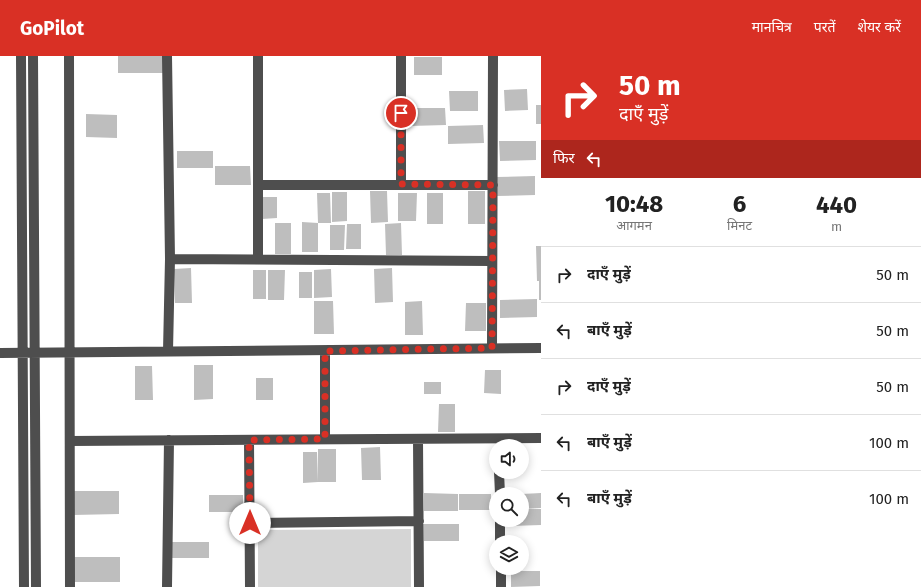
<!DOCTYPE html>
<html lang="hi">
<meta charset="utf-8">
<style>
body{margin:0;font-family:"Fira Sans","Noto Sans Devanagari",sans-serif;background:#f6f6f6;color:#222;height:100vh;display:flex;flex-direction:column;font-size:15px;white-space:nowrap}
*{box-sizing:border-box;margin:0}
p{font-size:13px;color:#767676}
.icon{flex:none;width:22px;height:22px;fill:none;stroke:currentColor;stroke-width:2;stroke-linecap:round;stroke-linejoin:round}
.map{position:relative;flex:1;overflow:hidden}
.panel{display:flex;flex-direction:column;background:#fff;width:380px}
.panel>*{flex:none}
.banner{background:#d93025;color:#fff;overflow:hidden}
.fabs{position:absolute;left:489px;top:383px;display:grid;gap:8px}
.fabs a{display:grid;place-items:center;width:40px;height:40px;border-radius:50%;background:#fff;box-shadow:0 2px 10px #0003;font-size:20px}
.pin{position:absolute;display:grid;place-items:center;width:34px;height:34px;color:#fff;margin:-17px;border:2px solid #fff;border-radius:50%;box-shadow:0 1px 4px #0007}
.me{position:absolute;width:44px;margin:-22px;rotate:0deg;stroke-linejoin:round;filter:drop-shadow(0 0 3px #0008)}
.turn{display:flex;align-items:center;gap:14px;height:84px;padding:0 12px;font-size:18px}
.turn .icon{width:52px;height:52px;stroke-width:2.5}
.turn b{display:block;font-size:28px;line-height:34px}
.then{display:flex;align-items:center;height:38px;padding:0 12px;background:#0003;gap:8px;font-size:15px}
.eta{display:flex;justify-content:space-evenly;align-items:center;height:68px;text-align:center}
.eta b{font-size:24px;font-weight:700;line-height:28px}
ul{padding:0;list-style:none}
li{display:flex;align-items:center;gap:12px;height:56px;padding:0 12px;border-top:1px solid #e0e0e0}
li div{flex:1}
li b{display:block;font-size:15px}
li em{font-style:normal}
header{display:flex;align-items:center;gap:24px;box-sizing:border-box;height:56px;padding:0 20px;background:#d93025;color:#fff}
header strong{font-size:19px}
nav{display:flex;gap:22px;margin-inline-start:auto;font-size:14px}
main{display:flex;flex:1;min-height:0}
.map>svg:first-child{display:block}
.green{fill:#d5d5d5}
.building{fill:#bebebe}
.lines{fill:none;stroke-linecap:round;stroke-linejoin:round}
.minor{stroke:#4e4e4e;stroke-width:10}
.route{stroke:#d93025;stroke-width:7;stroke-dasharray:0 12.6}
</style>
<header>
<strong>GoPilot</strong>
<nav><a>मानचित्र</a><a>परतें</a><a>शेयर करें</a></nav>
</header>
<main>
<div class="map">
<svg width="541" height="531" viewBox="0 0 541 531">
<rect width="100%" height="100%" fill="#fff"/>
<path class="green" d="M411 473V531H258V474Z"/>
<path class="building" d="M118 0H164V17H118Z
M414 1H442V19H414Z
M527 33 528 54 505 55 504 34Z
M449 35H478V55H450Z
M536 49H541V68H536Z
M409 52H445L446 69 410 70Z
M86 58 117 59V82L86 81Z
M483 69 484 87 448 88V70Z
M499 85H536V104L500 105Z
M177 95H213V112H177Z
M215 110H250L251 129H215Z
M535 120V139L496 140V121Z
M370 135H387L388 166 371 167Z
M468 135H485V168H468Z
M332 136H347V165L332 166Z
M317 137H330L331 167H318Z
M398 137H417L416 165H398Z
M427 137H443V168H427Z
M262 141H277V162L262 163Z
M302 166 318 167V196H302Z
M275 167H291V198H275Z
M401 167 402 199H386L385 168Z
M347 168H361V193H346Z
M330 169H345L344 194H330Z
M536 190H541V244H539V225H537Z
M191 212 192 247H175L174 213Z
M392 212 393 246 375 247 374 213Z
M331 213 332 241 314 242V214Z
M253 214H266V243H253Z
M268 214H285L284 244H268Z
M299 216H312V242H299Z
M537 243V261L500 262V244Z
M314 245H333L334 278H314Z
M422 245 423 279H405V246Z
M466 247H486V275H465Z
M194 309H213V343L194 344Z
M135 310H152L153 344H135Z
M485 314H501V338L484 337Z
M256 322H273V344H256Z
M424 326H441V338H424Z
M439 348H455V376H438Z
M380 391 381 424H362L361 392Z
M318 393H336V426H318Z
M303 396H317L318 426 303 427Z
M73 435H119V458L73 459Z
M424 437 458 438V455H424Z
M541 437V452L522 453V438Z
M459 438H491V454H459Z
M209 439H243V456H209Z
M522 453H541V469L511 470V464H522Z
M424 468H459V485H424Z
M172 486H209V502H172Z
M73 501H120V526H73Z
M511 515H540V530L511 531Z"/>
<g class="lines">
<path class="minor" d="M21 0 24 531
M33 0 36 531
M69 0 70 531
M167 0 170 203 168 295
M401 0V128
M258 129H493
M170 203 492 205
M258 203V0
M492 292 493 0
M0 297 541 292
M325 383V295
M418 383 419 531
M249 384 250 531
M70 385 541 382
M499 416 500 438
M500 464V486
M250 467 419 465
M501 512V531
M167 531 169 384"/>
</g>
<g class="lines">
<path class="route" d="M250 467 249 384 325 383V295L492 292 493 129 401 128V57"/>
</g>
</svg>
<div class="fabs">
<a><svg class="icon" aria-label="sound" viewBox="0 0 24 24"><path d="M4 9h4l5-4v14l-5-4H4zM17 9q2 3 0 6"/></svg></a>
<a><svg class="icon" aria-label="search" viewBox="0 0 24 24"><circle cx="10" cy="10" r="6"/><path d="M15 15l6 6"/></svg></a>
<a><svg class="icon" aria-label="layers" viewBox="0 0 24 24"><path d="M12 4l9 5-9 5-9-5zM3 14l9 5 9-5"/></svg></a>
</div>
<div class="pin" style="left:401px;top:57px;background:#d93025"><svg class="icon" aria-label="arrive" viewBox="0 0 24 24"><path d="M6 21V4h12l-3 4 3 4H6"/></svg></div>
<svg class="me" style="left:250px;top:467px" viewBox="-20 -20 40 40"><circle r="19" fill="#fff"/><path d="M0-13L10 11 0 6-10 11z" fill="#d93025"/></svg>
</div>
<section class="panel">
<div class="banner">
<div class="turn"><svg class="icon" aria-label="right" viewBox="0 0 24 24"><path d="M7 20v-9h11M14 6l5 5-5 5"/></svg><div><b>50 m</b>दाएँ मुड़ें</div></div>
<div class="then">फिर<svg class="icon" aria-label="left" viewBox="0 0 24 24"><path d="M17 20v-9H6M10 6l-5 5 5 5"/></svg></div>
</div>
<div class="eta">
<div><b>10:48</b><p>आगमन</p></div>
<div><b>6</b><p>मिनट</p></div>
<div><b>440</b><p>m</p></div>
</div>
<ul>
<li><svg class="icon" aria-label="right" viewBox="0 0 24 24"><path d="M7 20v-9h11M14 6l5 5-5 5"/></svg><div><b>दाएँ मुड़ें</b></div><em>50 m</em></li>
<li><svg class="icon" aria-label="left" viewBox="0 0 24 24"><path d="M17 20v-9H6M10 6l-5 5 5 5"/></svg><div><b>बाएँ मुड़ें</b></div><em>50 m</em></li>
<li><svg class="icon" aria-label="right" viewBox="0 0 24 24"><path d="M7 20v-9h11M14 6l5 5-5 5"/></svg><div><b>दाएँ मुड़ें</b></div><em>50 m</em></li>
<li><svg class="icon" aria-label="left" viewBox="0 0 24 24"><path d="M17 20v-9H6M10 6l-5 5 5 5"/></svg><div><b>बाएँ मुड़ें</b></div><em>100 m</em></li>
<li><svg class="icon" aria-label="left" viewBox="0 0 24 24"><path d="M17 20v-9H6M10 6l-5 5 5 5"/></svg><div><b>बाएँ मुड़ें</b></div><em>100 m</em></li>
</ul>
</section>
</main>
